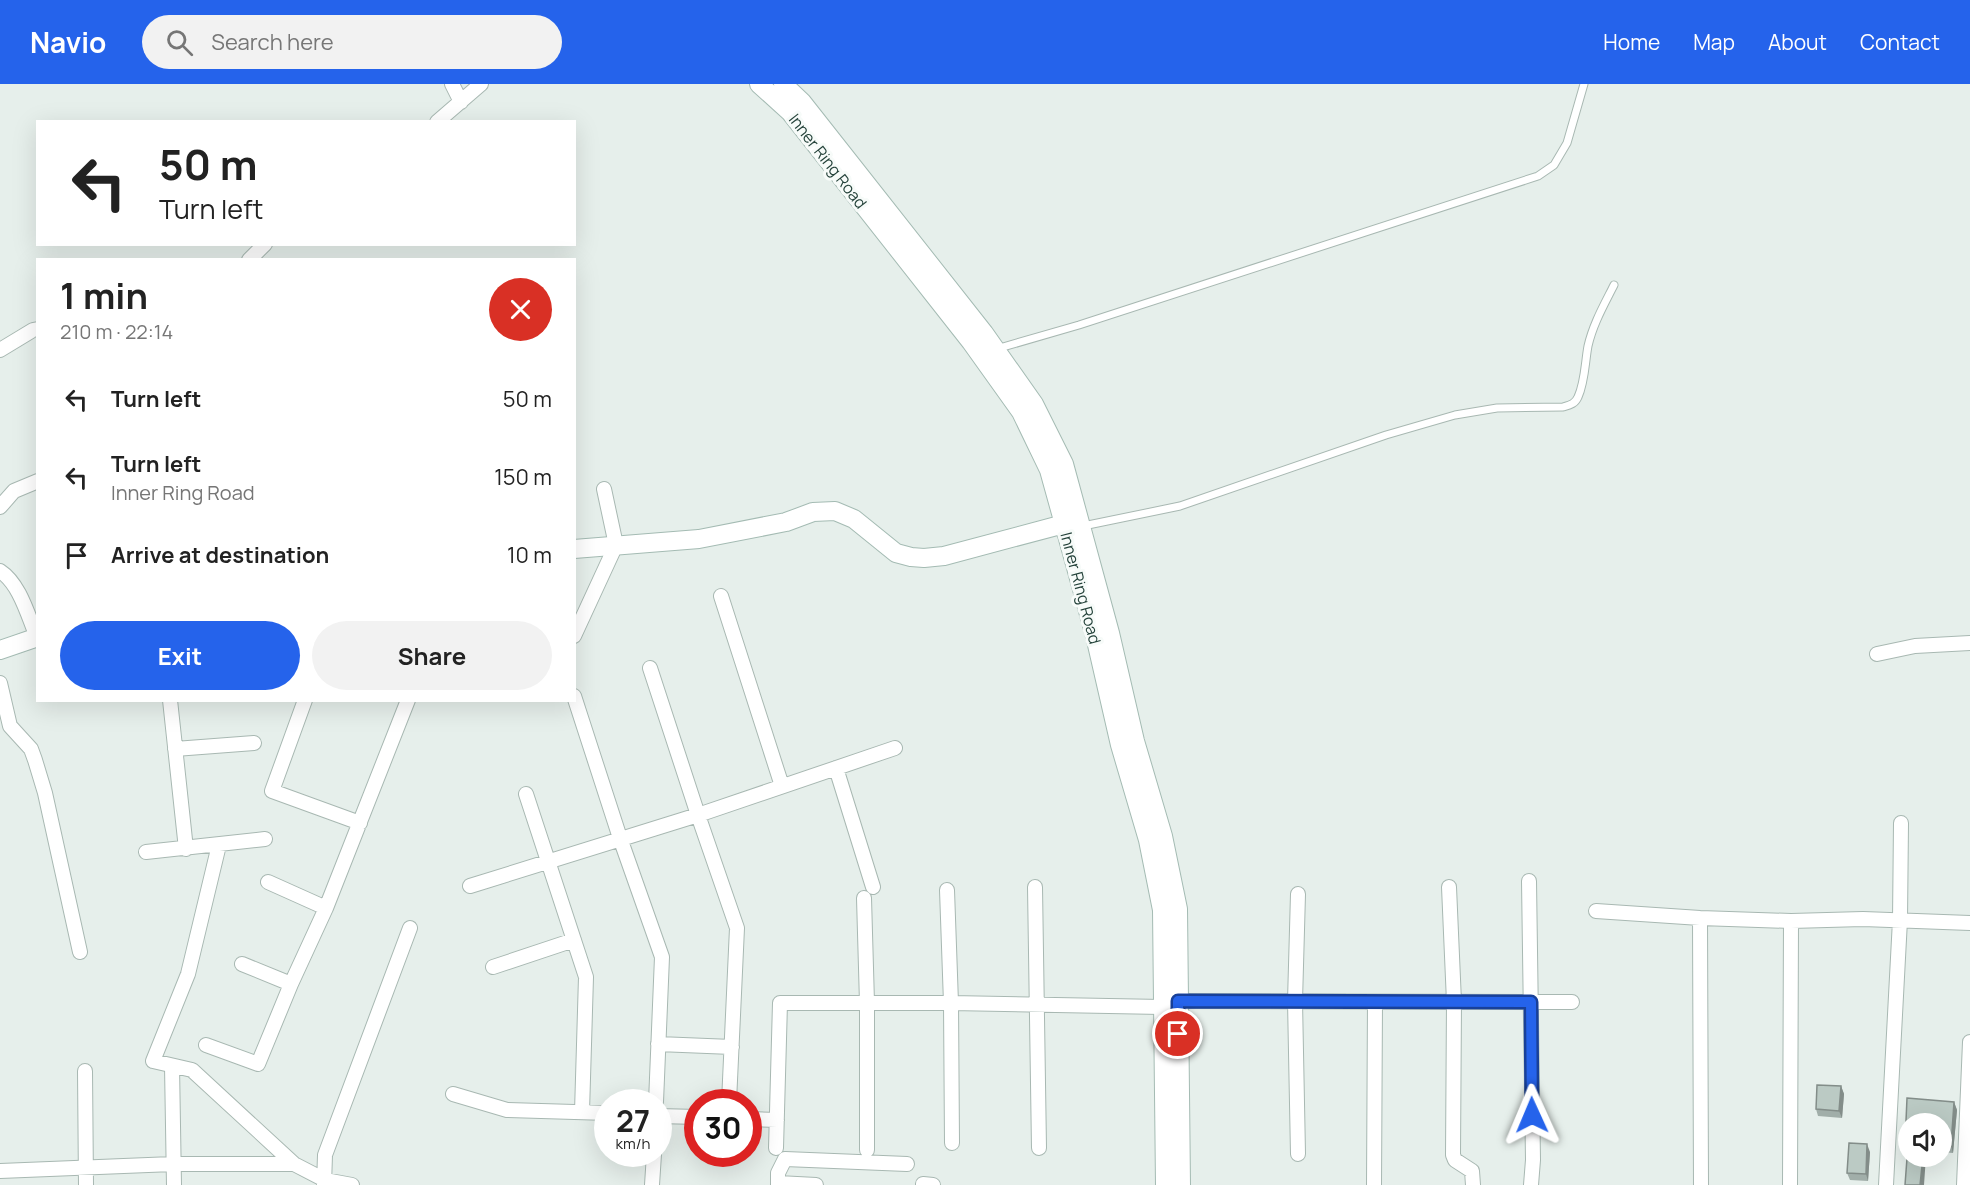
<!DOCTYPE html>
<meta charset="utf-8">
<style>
body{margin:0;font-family:Manrope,sans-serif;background:#f2f2f2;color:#222;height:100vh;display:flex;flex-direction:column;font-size:22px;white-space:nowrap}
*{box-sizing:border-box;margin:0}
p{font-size:20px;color:#767676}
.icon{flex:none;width:33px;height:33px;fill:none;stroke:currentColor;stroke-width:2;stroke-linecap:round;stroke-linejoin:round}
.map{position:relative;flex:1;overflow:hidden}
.drawer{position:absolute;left:36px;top:174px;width:540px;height:444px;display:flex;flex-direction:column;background:#fff;border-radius:0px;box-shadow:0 6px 24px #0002}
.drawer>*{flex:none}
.guide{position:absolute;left:36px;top:36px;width:540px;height:126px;border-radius:0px;box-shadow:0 6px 24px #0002;background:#fff;color:#222;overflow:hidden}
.tools{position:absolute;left:1898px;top:1029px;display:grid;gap:12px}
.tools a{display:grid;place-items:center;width:54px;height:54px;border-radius:50%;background:#fff;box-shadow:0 6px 24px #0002;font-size:30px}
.speed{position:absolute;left:594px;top:1005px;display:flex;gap:12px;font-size:30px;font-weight:700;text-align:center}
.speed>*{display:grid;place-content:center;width:78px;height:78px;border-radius:50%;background:#fff;box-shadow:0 6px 24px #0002;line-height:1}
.speed small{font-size:15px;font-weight:400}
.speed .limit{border:9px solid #d22;background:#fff;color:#111}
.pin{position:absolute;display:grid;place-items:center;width:51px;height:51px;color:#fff;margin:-26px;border:3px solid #fff;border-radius:50%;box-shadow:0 2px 6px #0007}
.me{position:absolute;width:66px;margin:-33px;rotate:359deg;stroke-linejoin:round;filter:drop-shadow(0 0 4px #0008)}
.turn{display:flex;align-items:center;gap:21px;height:126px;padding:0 24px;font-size:27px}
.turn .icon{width:78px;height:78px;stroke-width:2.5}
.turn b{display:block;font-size:42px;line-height:51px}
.round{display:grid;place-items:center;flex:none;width:63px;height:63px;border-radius:32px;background:#f2f2f2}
.headline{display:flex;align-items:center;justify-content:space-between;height:102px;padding:0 24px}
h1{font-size:36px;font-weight:700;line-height:45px}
.action{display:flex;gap:12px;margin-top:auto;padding:12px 24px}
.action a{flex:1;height:69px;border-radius:36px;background:#2563eb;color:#fff;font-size:24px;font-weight:700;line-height:69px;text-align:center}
.action a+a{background:#f2f2f2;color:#222}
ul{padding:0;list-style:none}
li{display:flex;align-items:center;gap:18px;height:78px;padding:0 24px}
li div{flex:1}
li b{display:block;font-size:22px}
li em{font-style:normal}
header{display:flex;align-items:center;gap:36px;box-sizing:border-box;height:84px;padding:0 30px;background:#2563eb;color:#fff}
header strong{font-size:28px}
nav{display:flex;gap:33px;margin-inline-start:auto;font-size:21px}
.search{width:420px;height:54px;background:#f2f2f2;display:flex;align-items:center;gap:15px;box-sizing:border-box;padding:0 21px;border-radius:33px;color:#767676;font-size:22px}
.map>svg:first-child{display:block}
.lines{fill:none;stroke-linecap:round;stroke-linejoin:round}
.lane-casing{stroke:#a8b8b2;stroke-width:9}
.street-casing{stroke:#a8b8b2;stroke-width:16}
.secondary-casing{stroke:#a4bbb3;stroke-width:20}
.lane{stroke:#fff;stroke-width:7}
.street{stroke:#fff;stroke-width:14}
.secondary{stroke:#fff;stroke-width:18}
.wall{fill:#a1aea9}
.shaded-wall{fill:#838d89}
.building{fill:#bbcac4;stroke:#838d89;stroke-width:1.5}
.route-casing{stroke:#184099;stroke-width:15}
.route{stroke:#2563eb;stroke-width:10}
.labels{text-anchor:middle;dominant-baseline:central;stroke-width:6;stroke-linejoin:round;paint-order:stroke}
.street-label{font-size:16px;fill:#24423a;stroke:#f7fbf9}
</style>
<header>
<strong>Navio</strong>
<div class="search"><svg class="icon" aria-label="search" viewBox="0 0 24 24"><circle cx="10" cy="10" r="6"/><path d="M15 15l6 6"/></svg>Search here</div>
<nav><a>Home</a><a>Map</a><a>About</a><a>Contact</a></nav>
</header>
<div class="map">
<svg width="1970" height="1101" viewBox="0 0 1970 1101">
<rect width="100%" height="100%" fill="#e6efeb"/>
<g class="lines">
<defs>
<path id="lane" d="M996 265 1079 241 1538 92 1554 81 1567 59 1584 0
M1083 442 1180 422 1386 351 1455 331 1497 324 1563 323C1570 321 1575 320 1578 313 1585 298 1585 278 1588 262 1593 240 1604 221 1614 201"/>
<path id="street" d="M452 0 461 18
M437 38 481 0
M249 176 265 160
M0 266 33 246 38 245
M0 423 14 407 38 397
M0 487C20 500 28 532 37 553
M721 512 782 702
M574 552 616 461 604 405
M1877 570 1915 562 1970 559
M650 584 698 731 737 844 729 1018
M0 599 10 642 31 665 35 676 45 709 80 868
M574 612 620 754 662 873 656 1018
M170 616 186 765
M305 616 272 707 360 739
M175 665 254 659
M836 684 873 803
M526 710 586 893 582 1028
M219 761 188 890 153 977 192 986 294 1080
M146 768 265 755
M1529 797 1533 1076 1531 1101
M268 798 326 824
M470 802 698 731 895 664
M1035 803 1039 1064
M1449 803 1454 918 1453 1071 1455 1076 1472 1087 1473 1101
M947 806 951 919 952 1059
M1298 810 1295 917 1298 1070
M864 814 867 919V1066
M1596 827 1700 834 1791 837 1863 835 1970 839
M1700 834 1701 1101
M242 880 291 900
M493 883 574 856
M1178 917 1572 918
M658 960 732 963
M206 961 258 980 291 900 326 824 408 616
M172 982 174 1101
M85 987 86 1101
M453 1010 507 1026 608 1029
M658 1032 698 1033
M748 1035 777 1036
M776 1064 780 919H951L1162 923
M0 1087 173 1080H294L325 1096 352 1101
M778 1099 816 1101
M923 1100 933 1101
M324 1101 325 1071 410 844
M652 1101 654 1070
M778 1101V1089L785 1075 907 1080
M1374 1101 1375 918
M1790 1101 1791 837
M1886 1101 1900 836 1901 739
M1964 1101 1970 958"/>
<path id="secondary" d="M759 0 790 28 971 258 1021 328 1049 386 1095 552 1120 661 1148 756 1162 826 1165 1101
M783 0 802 18 984 249 1034 320 1064 380 1110 549 1135 657 1163 752 1178 825 1181 1101
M574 465 699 455 786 438 813 428 835 427 854 435 896 469 911 473 924 474 944 472 1064 440
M0 566 38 553"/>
</defs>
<use href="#lane" class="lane-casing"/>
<use href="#street" class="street-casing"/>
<use href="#secondary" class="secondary-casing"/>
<use href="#lane" class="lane"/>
<use href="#street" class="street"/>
<use href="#secondary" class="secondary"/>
</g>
<path class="wall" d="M1841 1002 1844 1010 1842 1034 1818 1032 1816 1025Z
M1954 1018 1957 1026 1953 1069 1941 1068V1040L1908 1067 1905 1060Z
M1870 1068 1868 1097 1850 1096 1847 1089Z"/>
<path class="shaded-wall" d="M1841 1002 1844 1010 1842 1034 1839 1027Z
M1954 1018 1957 1026 1953 1069 1951 1062Z
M1867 1060 1870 1068 1868 1097 1866 1090Z
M1923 1072H1926L1924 1101H1920Z"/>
<path class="building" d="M1817 1001 1841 1002 1839 1027 1816 1025Z
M1907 1014 1954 1018 1951 1062 1941 1061V1040H1908V1060H1905Z
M1849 1059 1867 1060 1866 1090 1847 1089Z
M1908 1061V1072H1923L1920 1101H1905Z"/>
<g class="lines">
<defs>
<path id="route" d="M1178 950V917L1531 918 1532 1031"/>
</defs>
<use href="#route" class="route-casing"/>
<use href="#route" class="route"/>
</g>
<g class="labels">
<g class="street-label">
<text transform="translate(828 77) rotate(52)">Inner Ring Road</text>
<text transform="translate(1081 504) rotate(75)">Inner Ring Road</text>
</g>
</g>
</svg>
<div class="tools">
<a><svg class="icon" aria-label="sound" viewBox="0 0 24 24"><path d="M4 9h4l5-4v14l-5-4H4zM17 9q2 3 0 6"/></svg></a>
</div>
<div class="speed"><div>27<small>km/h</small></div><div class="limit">30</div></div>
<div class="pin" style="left:1178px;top:950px;background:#d93025"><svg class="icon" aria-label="arrive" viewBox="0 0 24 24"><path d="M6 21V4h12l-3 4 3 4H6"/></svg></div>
<svg class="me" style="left:1532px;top:1031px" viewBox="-20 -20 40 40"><path d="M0-17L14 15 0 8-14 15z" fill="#2563eb" stroke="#fff" stroke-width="4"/></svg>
<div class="guide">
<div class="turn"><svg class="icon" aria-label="left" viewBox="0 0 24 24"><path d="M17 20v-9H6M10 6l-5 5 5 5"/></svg><div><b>50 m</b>Turn left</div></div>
</div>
<section class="drawer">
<div class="headline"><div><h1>1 min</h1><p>210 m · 22:14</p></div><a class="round" style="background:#d93025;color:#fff"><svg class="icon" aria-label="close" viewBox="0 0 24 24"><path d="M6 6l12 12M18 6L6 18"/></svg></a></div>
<ul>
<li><svg class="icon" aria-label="left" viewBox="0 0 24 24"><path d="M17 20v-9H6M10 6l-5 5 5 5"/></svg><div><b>Turn left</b></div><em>50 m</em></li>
<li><svg class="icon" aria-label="left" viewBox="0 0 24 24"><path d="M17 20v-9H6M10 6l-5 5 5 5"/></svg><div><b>Turn left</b><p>Inner Ring Road</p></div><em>150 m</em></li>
<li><svg class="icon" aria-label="arrive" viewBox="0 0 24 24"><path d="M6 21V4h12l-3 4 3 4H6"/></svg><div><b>Arrive at destination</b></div><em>10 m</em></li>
</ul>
<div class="action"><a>Exit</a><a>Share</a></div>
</section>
</div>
